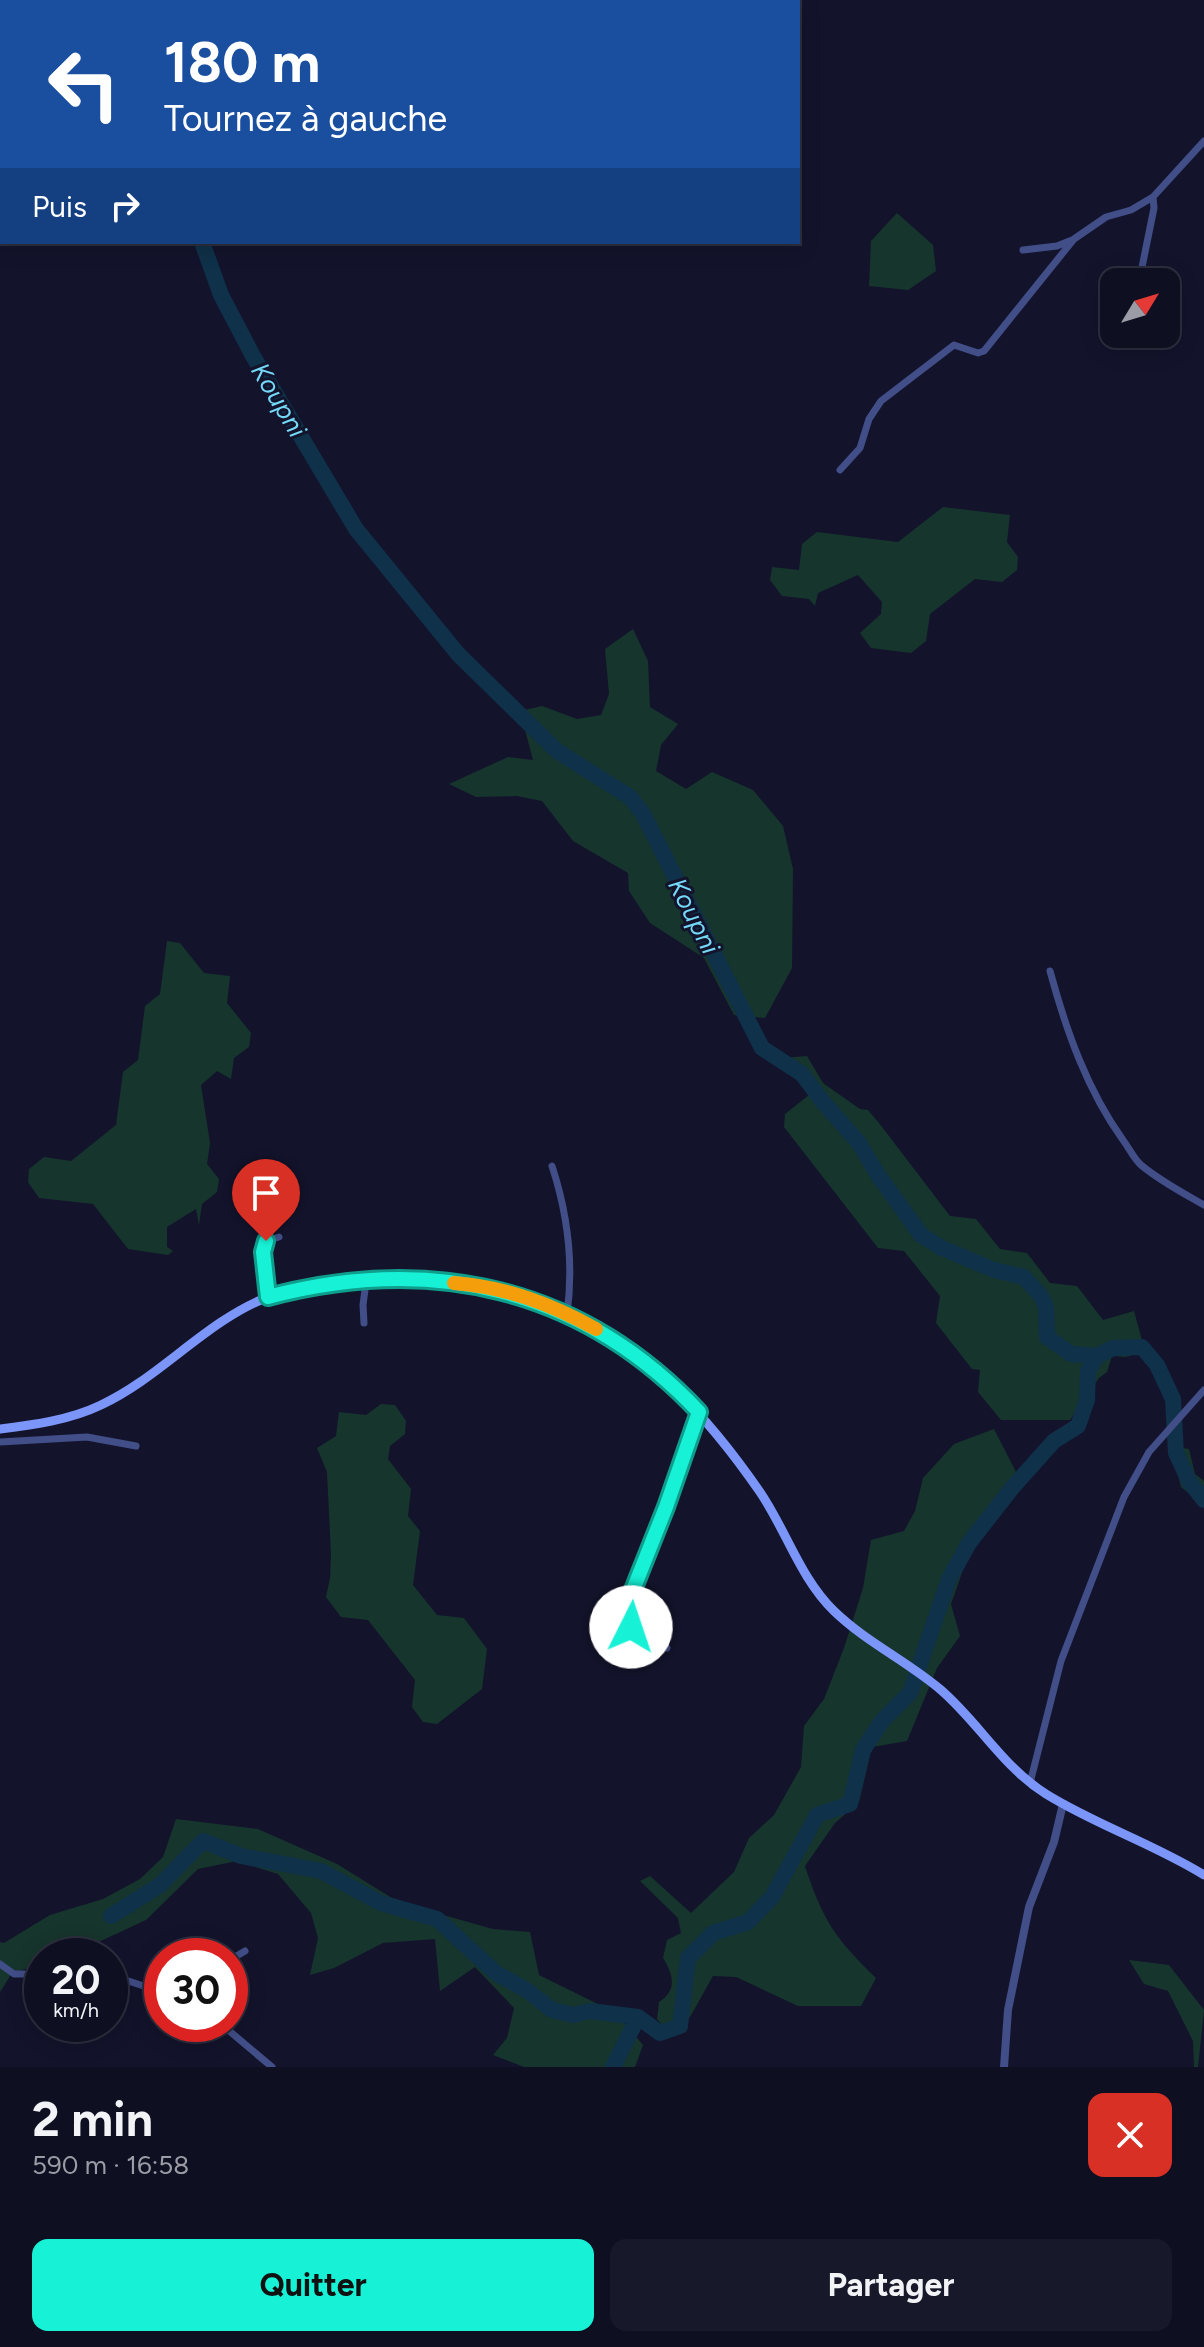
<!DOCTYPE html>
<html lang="fr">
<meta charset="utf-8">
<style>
body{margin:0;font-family:Figtree,sans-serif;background:#17182a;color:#f1f3f6;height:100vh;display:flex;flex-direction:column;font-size:30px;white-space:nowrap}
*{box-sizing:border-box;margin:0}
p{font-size:26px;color:#9b9ca5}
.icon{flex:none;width:44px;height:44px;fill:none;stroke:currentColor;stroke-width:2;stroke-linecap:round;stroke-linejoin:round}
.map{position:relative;height:2067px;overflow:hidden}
.side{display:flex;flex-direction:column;background:#0e0f21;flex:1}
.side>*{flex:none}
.banner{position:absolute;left:0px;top:0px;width:800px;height:244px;box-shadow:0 4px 20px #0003,0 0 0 2px #2e2f3f;background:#1a4fa0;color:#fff;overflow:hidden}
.needle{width:52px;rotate:52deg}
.buttons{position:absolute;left:1100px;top:268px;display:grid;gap:16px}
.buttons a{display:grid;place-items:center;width:80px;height:80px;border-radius:16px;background:#0e0f21;box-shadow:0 4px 20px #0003,0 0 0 2px #2e2f3f;font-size:40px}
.speed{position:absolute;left:24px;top:1938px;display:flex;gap:16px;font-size:40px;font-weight:700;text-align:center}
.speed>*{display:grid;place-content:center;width:104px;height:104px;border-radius:50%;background:#0e0f21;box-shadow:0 4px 20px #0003,0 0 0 2px #2e2f3f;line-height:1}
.speed small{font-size:20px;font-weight:400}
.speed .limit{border:12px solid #d22;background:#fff;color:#111}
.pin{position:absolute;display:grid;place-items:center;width:68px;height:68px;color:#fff;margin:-82px -34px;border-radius:50% 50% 50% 0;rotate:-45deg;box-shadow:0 0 8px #0007}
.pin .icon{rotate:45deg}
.me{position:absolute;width:88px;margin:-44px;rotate:4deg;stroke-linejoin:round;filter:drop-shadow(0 0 6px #0008)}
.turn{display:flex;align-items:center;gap:28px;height:168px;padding:0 32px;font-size:36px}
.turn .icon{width:104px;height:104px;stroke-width:2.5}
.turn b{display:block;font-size:56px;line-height:68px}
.then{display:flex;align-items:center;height:76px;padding:0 32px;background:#0003;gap:16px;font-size:30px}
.round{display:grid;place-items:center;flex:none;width:84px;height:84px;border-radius:16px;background:#17182a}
.headline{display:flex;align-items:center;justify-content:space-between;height:136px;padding:0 32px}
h1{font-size:48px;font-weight:700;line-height:60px}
.cta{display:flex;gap:16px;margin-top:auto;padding:16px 32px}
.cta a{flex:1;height:92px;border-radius:16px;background:#17f2d7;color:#111;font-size:32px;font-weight:700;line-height:92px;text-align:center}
.cta a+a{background:#17182a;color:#f1f3f6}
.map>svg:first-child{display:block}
.green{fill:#16352d}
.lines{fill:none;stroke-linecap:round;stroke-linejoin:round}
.river{stroke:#0f3149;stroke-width:16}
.minor{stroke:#414e88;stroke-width:7}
.tertiary{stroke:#414e88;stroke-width:8}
.secondary{stroke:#7c95f8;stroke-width:9}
.route-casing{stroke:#0f9d8c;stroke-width:20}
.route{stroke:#17f2d7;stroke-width:14}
.slow{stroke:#f59e0b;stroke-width:14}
.labels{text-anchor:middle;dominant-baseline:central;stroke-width:6;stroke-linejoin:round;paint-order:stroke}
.water-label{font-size:26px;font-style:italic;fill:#74d8f7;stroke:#13142c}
</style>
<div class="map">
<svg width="1204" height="2067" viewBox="0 0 1204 2067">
<rect width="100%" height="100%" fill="#13142c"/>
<path class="green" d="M897 213 933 245 936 271 908 290 869 286 871 241Z
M943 507 1010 515 1007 542 1018 557 1017 570 1002 582 975 579 930 614 926 641 911 653 871 648 860 633 881 614 882 602 858 575 818 593 815 606 809 599 782 596 770 580 772 567 799 570 802 544 817 532 898 542Z
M633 629 648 661 650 707 678 724 661 745 656 771 686 789 712 772 753 790 783 826 793 869 792 968 765 1018 734 1015 704 958 650 923 629 891 628 873 573 841 542 801 517 796 476 797 449 784 508 757 533 760 520 711 542 706 577 719 601 715 609 694 605 649Z
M167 941 180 943 204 973 230 976 227 1003 251 1033 249 1047 234 1058 231 1079 217 1071 201 1085 210 1143 207 1164 219 1179 217 1192 202 1204 199 1225 196 1209 167 1227V1247L173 1251 168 1255 128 1249 93 1204 39 1198 28 1182 29 1169 44 1157 71 1161 116 1125 123 1072 138 1060 145 1006 160 994Z
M807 1056 823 1083 860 1109 868 1110 879 1123 950 1216 976 1219 1000 1249 1027 1253 1050 1283 1077 1286 1103 1320 1134 1311 1145 1351 1126 1357 1112 1356 1107 1372 1099 1378 1070 1420H1001L978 1392 980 1370 972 1369 936 1323 940 1296 904 1251 878 1248 784 1127 785 1114 809 1095 783 1058Z
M381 1404 395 1405 406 1421 405 1434 390 1446 388 1459 411 1489 408 1516 420 1531 413 1585 437 1615 464 1618 487 1649 482 1689 437 1724 423 1722 412 1707 415 1680 368 1620 341 1617 326 1597 330 1578 331 1554 327 1472 317 1448 336 1436 339 1412 366 1415Z
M994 1429 1016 1472 993 1521 972 1544 951 1604 960 1636 937 1668 907 1741 872 1747 859 1802 835 1823 805 1866C823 1921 835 1938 876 1978L861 2006H798L736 1977 713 1976 690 2017 668 2032 657 2019 659 2002C678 1990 673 1974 663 1958L667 1940 681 1933 678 1918 640 1881 650 1876 691 1913 734 1872 749 1838 774 1815 801 1767 804 1726 824 1699 844 1648 863 1588 871 1540 904 1531 915 1511 923 1478 954 1444Z
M1170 1446 1189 1449 1195 1474 1204 1481V1506L1181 1487Z
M176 1819 258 1829 337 1864 400 1903 493 1929 530 1932 539 1975 616 2013 643 2045 635 2067H524L493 2055 507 2038 514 2008 475 1967 440 1991 435 1939 383 1943 334 1968 310 1975 318 1938 311 1913 278 1874 237 1861 198 1869 146 1920 75 1953 42 1956V1964L12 1973 0 1992V1942L4 1943 50 1915 103 1899 140 1879 163 1857Z
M1129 1960 1169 1965 1204 2010 1198 2067H1194L1193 2041 1168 1991 1144 1984Z"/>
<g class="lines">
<path class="river" d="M0 18 2 19
M202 242 221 295 253 356 356 529 458 654 557 751 630 797 643 814 762 1048 802 1074 823 1102 859 1143 878 1175 921 1235 942 1248 994 1270 1024 1277 1041 1296 1046 1307 1047 1337 1071 1354 1097 1356 1113 1348 1142 1347 1157 1365 1173 1399 1176 1453 1189 1481 1204 1500
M111 1916 160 1885 203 1841 241 1856 321 1871 381 1903 437 1919 496 1973 528 1991 552 2010 573 2015 590 2011 638 2017 660 2033 680 2026 688 1958 713 1933 748 1922 772 1897 817 1815 850 1804 863 1750 882 1721 910 1693 949 1579 969 1543 1012 1488 1054 1441 1078 1426 1087 1400 1088 1371 1097 1356
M613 2067 638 2017"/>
<path class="minor" d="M685 2 687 0
M1023 250 1057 246 1072 240
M1139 282 1154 208 1153 197
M840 470 860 448 869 419 881 401 954 345 978 353 984 351 1074 239 1106 217 1131 210 1153 197 1204 141
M1050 971C1066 1030 1087 1090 1123 1140 1129 1148 1134 1159 1141 1165 1160 1181 1183 1193 1204 1205
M552 1166C568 1215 574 1263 567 1314
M268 1297 263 1245 266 1241 279 1237
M364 1323 363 1305 366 1282
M0 1442 87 1437 136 1446
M667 1648C644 1638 626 1633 628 1605L666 1507 699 1412
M1030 1783 1061 1661 1124 1497 1149 1452 1204 1390
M230 1960 245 1951
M0 1964 14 1974H42
M110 1975 162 1992
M221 2024 272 2067"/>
<path class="tertiary" d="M1004 2067 1008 2010 1029 1907 1054 1842 1063 1804"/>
<path class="secondary" d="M0 1429C33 1425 70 1420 101 1405 161 1377 206 1321 268 1297 288 1289 313 1286 334 1284 531 1262 650 1332 760 1492 786 1530 800 1578 834 1611 866 1642 907 1661 941 1690 979 1723 1003 1767 1046 1794 1096 1825 1154 1844 1204 1875"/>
</g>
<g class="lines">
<defs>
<path id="route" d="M266 1241 263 1252 268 1297C431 1254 582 1287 699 1412L666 1507 633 1590 627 1616 631 1627"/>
</defs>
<use href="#route" class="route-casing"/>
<use href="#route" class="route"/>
<path class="slow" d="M454 1283C506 1287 551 1304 596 1329"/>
</g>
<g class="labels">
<g class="water-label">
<text transform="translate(279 400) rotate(59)">Koupni</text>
<text transform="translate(694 916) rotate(63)">Koupni</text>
</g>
</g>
</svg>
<div class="buttons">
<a><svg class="needle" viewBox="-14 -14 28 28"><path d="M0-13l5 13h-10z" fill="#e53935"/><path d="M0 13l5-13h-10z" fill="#9b9ca5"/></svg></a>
</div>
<div class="speed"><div>20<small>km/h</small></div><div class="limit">30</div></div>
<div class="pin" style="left:266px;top:1241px;background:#d93025"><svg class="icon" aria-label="arrive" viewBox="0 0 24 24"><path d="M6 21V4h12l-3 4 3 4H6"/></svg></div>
<svg class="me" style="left:631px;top:1627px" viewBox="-20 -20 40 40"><circle r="19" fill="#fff"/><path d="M0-13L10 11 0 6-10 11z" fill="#17f2d7"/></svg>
<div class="banner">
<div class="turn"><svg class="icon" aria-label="left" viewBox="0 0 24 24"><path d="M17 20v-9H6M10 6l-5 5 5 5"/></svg><div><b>180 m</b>Tournez à gauche</div></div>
<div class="then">Puis<svg class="icon" aria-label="right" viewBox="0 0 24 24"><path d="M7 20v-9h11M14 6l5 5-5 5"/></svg></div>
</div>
</div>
<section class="side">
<div class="headline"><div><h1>2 min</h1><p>590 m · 16:58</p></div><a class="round" style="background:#d93025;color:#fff"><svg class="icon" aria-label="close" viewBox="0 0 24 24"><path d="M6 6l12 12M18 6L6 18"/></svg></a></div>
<div class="cta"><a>Quitter</a><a>Partager</a></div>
</section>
